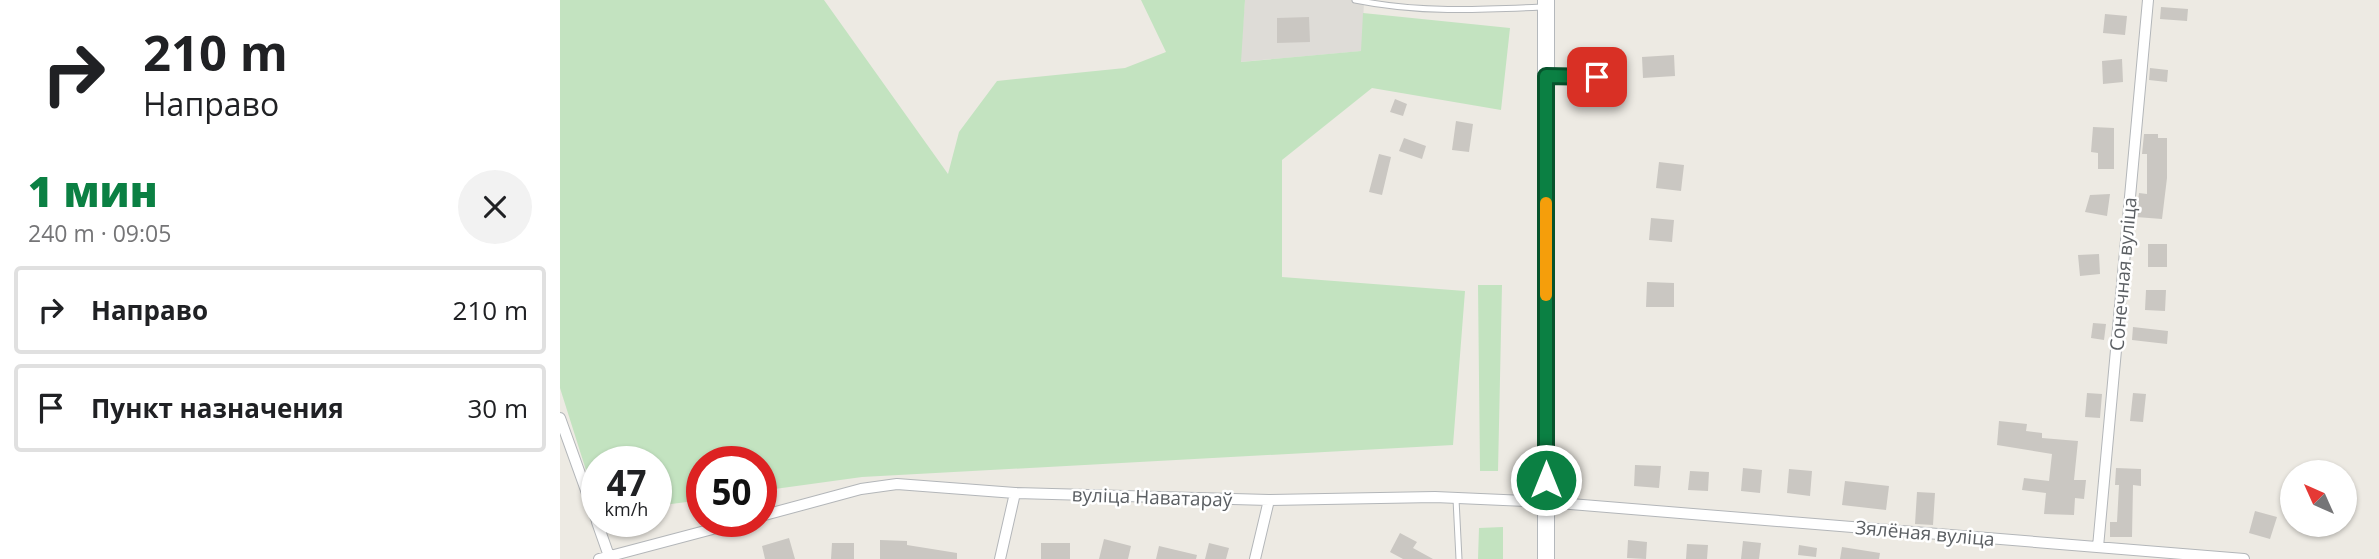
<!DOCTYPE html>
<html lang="ru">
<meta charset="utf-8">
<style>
body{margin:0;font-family:"Open Sans",sans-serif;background:#f2f2f2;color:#202124;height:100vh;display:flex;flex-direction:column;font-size:26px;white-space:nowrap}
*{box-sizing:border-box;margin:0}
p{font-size:23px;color:#757577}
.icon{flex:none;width:38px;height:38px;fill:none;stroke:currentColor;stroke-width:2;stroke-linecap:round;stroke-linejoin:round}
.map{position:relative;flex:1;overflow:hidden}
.sheet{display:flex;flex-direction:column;background:#fff;width:560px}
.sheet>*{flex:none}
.hud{background:#fff;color:#202124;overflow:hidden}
.needle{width:46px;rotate:315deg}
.tools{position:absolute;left:1720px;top:460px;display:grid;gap:14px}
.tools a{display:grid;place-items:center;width:77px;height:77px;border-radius:50%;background:#fff;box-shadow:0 2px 5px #0004;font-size:35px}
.speed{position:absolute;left:21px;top:446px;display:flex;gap:14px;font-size:35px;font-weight:700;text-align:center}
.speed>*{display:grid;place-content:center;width:91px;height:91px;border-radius:50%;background:#fff;box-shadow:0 2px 5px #0004;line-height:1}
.speed small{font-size:18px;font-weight:400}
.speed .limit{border:10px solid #d22;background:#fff;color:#111}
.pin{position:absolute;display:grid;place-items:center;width:60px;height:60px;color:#fff;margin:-30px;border-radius:14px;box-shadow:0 4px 10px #0006}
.me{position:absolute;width:77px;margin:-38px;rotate:0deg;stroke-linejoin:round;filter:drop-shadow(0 0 5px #0008)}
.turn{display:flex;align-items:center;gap:24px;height:147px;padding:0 28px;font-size:32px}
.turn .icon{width:91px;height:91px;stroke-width:2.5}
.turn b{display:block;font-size:49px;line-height:60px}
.round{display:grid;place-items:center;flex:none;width:74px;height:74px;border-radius:37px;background:#f2f2f2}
.headline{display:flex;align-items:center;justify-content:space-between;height:119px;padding:0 28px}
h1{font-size:42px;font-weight:800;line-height:52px;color:#0b8043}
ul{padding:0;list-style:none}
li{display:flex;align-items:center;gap:21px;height:88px;margin:0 14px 10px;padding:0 14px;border:4px solid #e0e0e0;border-radius:7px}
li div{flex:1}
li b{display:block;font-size:26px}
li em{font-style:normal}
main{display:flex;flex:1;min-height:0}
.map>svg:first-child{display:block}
.industrial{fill:#dedcd7}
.green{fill:#c3e3c0}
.building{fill:#cac7c2}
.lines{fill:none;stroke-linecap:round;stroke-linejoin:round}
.lane-casing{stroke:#b3b6b9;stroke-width:7}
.street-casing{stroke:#b3b6b9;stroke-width:12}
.secondary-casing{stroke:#b4b8bc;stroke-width:18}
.lane{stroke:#fff;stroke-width:5}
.street{stroke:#fff;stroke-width:10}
.secondary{stroke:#fff;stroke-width:16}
.route-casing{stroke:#07532c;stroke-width:18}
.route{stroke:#0b8043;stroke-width:12}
.slow{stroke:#f59e0b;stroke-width:12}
.labels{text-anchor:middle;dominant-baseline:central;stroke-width:5;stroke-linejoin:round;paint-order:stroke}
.street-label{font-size:19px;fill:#5b5f63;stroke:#fff}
</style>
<main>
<section class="sheet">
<div class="hud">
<div class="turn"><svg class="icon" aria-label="right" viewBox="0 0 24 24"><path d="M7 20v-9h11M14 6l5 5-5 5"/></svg><div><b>210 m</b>Направо</div></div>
</div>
<div class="headline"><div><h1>1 мин</h1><p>240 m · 09:05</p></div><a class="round"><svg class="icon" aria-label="close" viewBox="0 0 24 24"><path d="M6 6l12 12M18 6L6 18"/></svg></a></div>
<ul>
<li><svg class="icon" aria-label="right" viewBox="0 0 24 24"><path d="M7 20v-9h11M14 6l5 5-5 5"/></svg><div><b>Направо</b></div><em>210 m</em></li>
<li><svg class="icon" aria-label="arrive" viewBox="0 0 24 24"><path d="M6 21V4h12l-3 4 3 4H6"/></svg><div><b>Пункт назначения</b></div><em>30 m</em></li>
</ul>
</section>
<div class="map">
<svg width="1819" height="559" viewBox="0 0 1819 559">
<rect width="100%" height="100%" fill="#edeae3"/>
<path class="industrial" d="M685 0H804L802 51 680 62Z"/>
<path class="green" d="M0 0H264L388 174 399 132 437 81 565 68 606 52 581 0H685L681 62 801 51 803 13 950 28 941 110 812 88 722 160V277L905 291 893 445 302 477 201 491V462H142V500L96 506V462H37V505L0 388Z
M918 285H942L938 471H920Z
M943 527V559H918L919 528Z"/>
<path class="building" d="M1601 7 1628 9 1627 21 1600 19Z
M1545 14 1567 16 1565 35 1543 33Z
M749 17 750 42 717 43V18Z
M1114 55 1115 76 1083 78 1082 57Z
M1562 59 1563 82 1543 84 1542 61Z
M1590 68 1608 70 1607 82 1589 80Z
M835 99 847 104 843 116 830 112Z
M896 121 913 124 909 152 892 150Z
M1533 127 1554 128V169H1538V153L1531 152Z
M1584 134H1598V138H1607V178L1602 219 1576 217 1579 193 1587 194V154H1582Z
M844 138 866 146 862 159 839 151Z
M819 154 831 157 822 195 809 192Z
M1099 162 1124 165 1121 191 1096 188Z
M1550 194 1547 216 1525 212 1530 195Z
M1091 218 1114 220 1112 242 1089 240Z
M1588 244H1607V267H1588Z
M1539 254 1540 274 1520 276 1518 255Z
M1087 282 1114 283V307H1086Z
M1586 290H1606L1605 311 1585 310Z
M1533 323 1546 324 1544 340 1531 338Z
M1573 327 1608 331 1607 344 1572 340Z
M1527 393 1542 394 1540 418 1525 417Z
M1573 393 1586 394 1583 422 1570 421Z
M1439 421 1467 424 1466 431 1482 433V438L1518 441 1514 480H1526L1524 499 1515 498 1514 515 1484 514 1486 493 1462 490 1464 478 1489 481 1492 454 1437 445Z
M1075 465 1101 466 1099 488 1074 486Z
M1183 468 1202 470 1200 493 1181 491Z
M1556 468 1581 469V486L1573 485 1572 537H1550V522H1557L1559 485H1555Z
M1229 469 1252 471 1250 496 1227 493Z
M1130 471 1149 472 1148 491 1128 490Z
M1285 481 1329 486 1326 510 1282 505Z
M1357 492 1375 493 1373 525 1355 524Z
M1695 511 1717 517 1710 539 1689 533Z
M840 533 857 542 853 548 873 559H843L830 552Z
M229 538 235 559H205L202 546Z
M544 539 571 546 568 559H539Z
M320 540 347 541V545L397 553V559H320Z
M1068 540 1087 542 1086 559 1067 558Z
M1183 541 1201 543 1199 559H1181Z
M272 543H294V559H271Z
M481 543H510V559H481Z
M649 543 669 548 666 559H645Z
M1127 544 1148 545 1147 559H1126Z
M1239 545 1257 548 1256 557 1238 555Z
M599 546 637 555 636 559H596Z
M1282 547 1320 553 1319 559H1280Z"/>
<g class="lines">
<defs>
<path id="lane" d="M795 0C858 13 919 10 983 7
M989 76 1063 78
M896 499 899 559"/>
<path id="street" d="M0 418 37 521
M201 516 301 489 337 484 455 493 709 500 875 497 986 502 1684 559
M37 522 50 559
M1538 547 1588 0
M39 559 179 522
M440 559 455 493
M695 559 709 500"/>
<path id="secondary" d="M986 0V559"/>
</defs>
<use href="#lane" class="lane-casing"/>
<use href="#street" class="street-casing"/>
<use href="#secondary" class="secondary-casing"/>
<use href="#lane" class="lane"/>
<use href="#street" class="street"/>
<use href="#secondary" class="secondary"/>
</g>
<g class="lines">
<defs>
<path id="route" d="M986 480V76L1037 77"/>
</defs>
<use href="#route" class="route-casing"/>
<use href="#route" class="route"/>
<path class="slow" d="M986 203V295"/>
</g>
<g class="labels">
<g class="street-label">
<text transform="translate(1563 274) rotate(-85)">Сонечная вуліца</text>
<text transform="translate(592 497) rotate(2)">вуліца Наватараў</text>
<text transform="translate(1365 533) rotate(5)">Зялёная вуліца</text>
</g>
</g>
</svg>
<div class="tools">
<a><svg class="needle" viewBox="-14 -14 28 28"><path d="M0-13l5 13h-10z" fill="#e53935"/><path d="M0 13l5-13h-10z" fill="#757577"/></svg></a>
</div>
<div class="speed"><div>47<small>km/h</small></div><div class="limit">50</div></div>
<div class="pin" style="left:1037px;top:77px;background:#d93025"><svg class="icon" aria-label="arrive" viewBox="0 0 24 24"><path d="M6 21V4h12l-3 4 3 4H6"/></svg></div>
<svg class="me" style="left:986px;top:480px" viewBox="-20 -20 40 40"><circle r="17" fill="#0b8043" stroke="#fff" stroke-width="3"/><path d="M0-11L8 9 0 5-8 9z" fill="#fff"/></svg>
</div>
</main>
